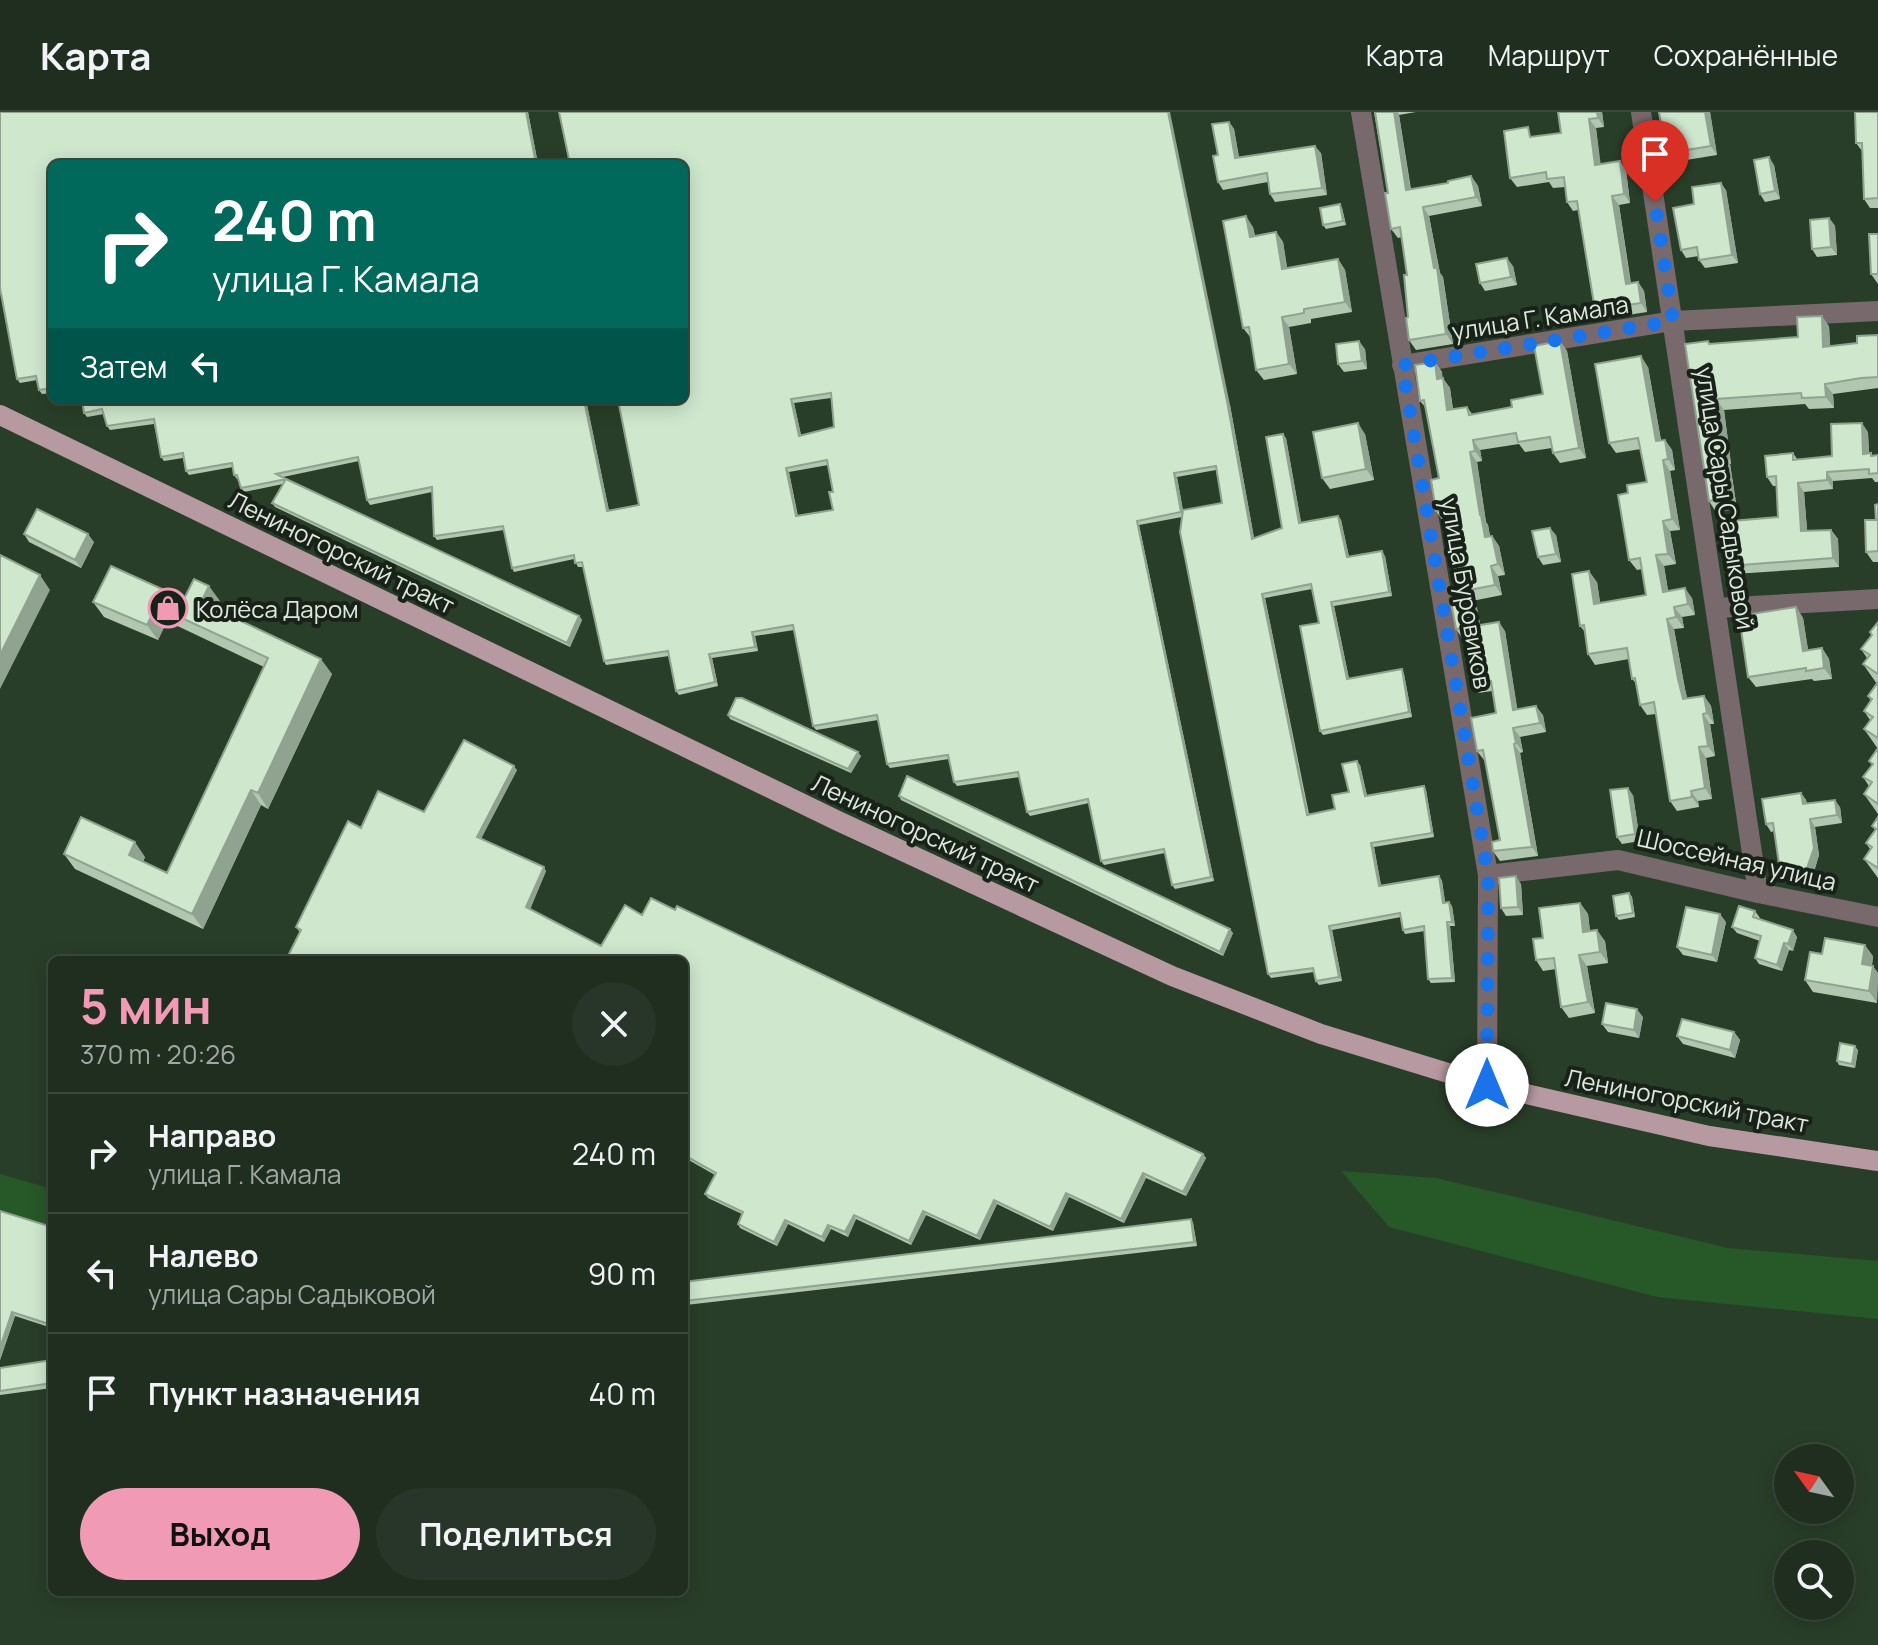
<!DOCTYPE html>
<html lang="ru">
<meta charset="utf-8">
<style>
body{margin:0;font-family:Manrope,sans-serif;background:#273628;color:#f1f3f6;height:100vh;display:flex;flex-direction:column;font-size:30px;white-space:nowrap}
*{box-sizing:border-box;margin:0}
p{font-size:26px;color:#a1a8a4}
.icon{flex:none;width:44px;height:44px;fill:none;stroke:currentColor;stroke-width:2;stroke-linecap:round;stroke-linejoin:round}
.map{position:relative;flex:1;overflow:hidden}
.details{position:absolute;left:48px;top:844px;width:640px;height:640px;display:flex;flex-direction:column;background:#1f2e1f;border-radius:12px;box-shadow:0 4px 20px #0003,0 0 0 2px #3c4a3d}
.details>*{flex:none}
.banner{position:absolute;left:48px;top:48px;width:640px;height:244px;border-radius:12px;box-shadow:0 4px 20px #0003,0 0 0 2px #3c4a3d;background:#00695c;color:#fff;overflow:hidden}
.needle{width:52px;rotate:303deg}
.buttons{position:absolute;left:1774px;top:1332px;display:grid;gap:16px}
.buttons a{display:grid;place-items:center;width:80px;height:80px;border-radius:50%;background:#1f2e1f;box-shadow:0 4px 20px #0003,0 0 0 2px #3c4a3d;font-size:40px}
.pin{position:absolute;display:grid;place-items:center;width:68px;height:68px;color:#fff;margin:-82px -34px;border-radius:50% 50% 50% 0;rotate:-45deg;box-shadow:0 0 8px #0007}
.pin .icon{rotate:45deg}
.me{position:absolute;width:88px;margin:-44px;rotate:0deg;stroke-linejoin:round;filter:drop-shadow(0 0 6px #0008)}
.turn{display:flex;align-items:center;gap:28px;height:168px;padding:0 32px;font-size:36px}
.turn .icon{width:104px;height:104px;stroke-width:2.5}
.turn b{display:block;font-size:56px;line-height:68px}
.then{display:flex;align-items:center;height:76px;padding:0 32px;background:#0003;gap:16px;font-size:30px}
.round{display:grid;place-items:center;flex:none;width:84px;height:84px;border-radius:42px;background:#273628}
.head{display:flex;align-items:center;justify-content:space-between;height:136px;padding:0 32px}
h1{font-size:48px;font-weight:700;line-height:60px;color:#f09ab6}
.primary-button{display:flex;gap:16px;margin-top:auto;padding:16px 32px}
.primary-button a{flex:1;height:92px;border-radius:48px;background:#f09ab6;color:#111;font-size:32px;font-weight:700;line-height:92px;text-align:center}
.primary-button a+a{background:#273628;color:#f1f3f6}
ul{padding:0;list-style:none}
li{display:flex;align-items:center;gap:24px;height:120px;padding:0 32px;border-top:2px solid #3c4a3d}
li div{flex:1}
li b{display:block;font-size:30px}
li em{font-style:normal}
header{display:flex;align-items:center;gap:48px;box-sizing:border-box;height:112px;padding:0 40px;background:#1f2e1f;border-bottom:2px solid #3c4a3d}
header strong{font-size:38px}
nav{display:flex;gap:44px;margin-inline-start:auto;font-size:28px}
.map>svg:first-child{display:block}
.green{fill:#275827}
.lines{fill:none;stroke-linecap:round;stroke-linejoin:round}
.street{stroke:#78696d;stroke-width:20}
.primary{stroke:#b799a2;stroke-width:20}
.wall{fill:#b1c7b0;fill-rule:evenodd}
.shaded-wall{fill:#90a290}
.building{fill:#cee7cd;stroke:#90a290;stroke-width:2;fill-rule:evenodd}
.route{stroke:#1a73e8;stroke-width:14;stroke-dasharray:0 25.2}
.labels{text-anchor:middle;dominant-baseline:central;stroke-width:8;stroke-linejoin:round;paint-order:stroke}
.street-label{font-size:24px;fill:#dde9dc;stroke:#192218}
.poi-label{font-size:24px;fill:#dde9dc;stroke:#192218;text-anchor:start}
</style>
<header>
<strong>Карта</strong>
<nav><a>Карта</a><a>Маршрут</a><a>Сохранённые</a></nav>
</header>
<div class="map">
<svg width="1878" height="1533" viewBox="0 0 1878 1533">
<rect width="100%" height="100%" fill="#293e29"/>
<path class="green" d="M1341 1059 1436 1066 1728 1136 1878 1149V1207L1657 1185 1389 1115Z
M0 1062 52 1077V1115L0 1099Z"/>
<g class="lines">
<path class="street" d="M1361 0 1488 763 1487 973
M1641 0 1758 781
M1402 253 1673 209 1878 199
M1716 496 1878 487
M1488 763 1618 748 1758 781 1878 805"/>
<path class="primary" d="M0 303 838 709 1172 864 1321 922 1487 973 1709 1024 1878 1049"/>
</g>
<path class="wall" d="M0 0H528L538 52H52V281L42 282 39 278 37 268 20 271 17 267Z
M1374 0H1416L1399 3 1411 77 1448 71 1471 64 1478 74 1482 94 1429 104 1440 161 1443 165 1453 232 1416 238 1409 228 1407 163 1402 125 1398 126 1391 117 1388 81Z
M1558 0H1602L1604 15 1596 16 1600 52 1626 58 1630 91 1619 93 1631 171 1638 170 1644 179 1647 200 1602 207 1595 198 1578 98 1573 99 1567 90 1565 75 1553 76 1549 70 1517 75 1510 66 1535 24 1561 21Z
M1710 0 1717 43 1680 49 1674 40 1673 31 1669 32 1663 24Z
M1878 0V96H1870L1864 87 1862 39 1856 31Z
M1229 10 1234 17 1239 45 1321 41 1327 83 1275 90 1270 82 1268 70 1223 78 1218 70V43Z
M684 52 1230 293 1254 426 1282 416 1286 326 1301 411 1338 404 1341 408 1349 445 1385 444 1392 484 1334 494 1349 567 1404 562 1412 605 1323 623 1320 619 1319 511 1312 477 1265 486 1309 702 1335 697 1349 680 1360 653 1367 684 1424 674 1426 678 1434 725 1374 735 1381 774 1439 764 1442 769 1445 791 1452 794 1455 814H1450L1455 870 1431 871 1428 867 1425 819 1405 822 1403 818 1401 805 1332 818 1342 869 1319 873 1316 869 1314 860 1271 866 1268 862 1182 405 1139 413 1214 769 1175 777 1172 773 1165 741 1104 753 1101 749 1089 691 1030 704 1027 700 1019 665 957 674 954 670 949 647 890 656 887 652 878 608 816 618 813 614 794 518 755 524 758 539 712 546 718 574 679 583 676 579 669 544 606 553 604 549 583 455H578L574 447 514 460 512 456 504 418 437 428 434 424 432 380 370 393 367 388 359 349 283 365 579 504 582 508 570 535 275 395 272 391 283 372 244 380 241 376 239 367H237L234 363 233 355 189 363 186 359 183 346 164 349 161 345 154 312 110 318 107 314 104 302 87 305 84 301 82 288H586L609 399 639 393ZM831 286 834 315 801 323 794 291ZM828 353 833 380V398L798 404 789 360ZM1216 358 1222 391 1183 399 1177 365Z
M1774 53 1780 87 1765 90 1760 82Z
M1726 78 1738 151 1705 156 1699 148V144L1686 146 1681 138 1694 92Z
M1342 96 1346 113 1326 117 1323 113Z
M1829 106 1835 114 1837 143 1817 145 1812 137Z
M1253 115 1255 124 1276 120 1283 130 1287 156 1338 147 1345 158 1352 200 1311 207V211L1289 215 1297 262 1264 268 1256 258 1251 226 1243 216Z
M1878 122V172L1871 162Z
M1513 154 1517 173 1485 179 1480 171Z
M1829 214 1830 234 1857 231 1878 223V276L1833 282 1834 296 1809 297 1805 292 1724 298 1731 352H1730L1737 397 1716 400 1709 389 1708 229 1711 232 1798 225Z
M1560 229 1567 239 1586 346 1560 351 1553 341 1552 336 1525 340 1519 332 1480 338 1482 349 1477 350 1486 410 1488 413 1490 424H1492L1499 434 1505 463 1498 464 1502 483 1472 489 1477 496 1480 513 1505 519 1517 597 1543 603 1546 620 1520 625 1523 640 1520 641 1538 744 1500 749 1493 739 1500 728 1485 648H1484L1477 639 1496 601 1492 579 1478 581 1472 572 1465 526H1462L1456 517 1465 488 1459 480 1446 409H1443L1436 399 1439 366 1426 296 1420 289 1435 250 1442 260V266L1450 276 1453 297 1467 295 1472 302 1512 295 1543 282Z
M1365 237 1367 257 1344 260 1338 252Z
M1648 255 1661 328H1665L1672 338 1675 358 1670 359 1680 418 1670 419 1676 452 1664 454 1668 479 1692 486 1695 503 1682 505 1684 516 1674 517 1685 577 1687 586 1704 584 1711 594 1714 612H1710L1715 644 1706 646 1712 687 1698 689 1699 695 1677 699 1670 689 1656 602 1647 603 1640 593 1636 571 1632 567 1629 547 1595 553 1588 542 1585 520 1580 514 1597 470 1600 491 1646 483 1642 457 1637 458 1629 448 1628 381 1647 370 1641 337 1616 341 1609 331Z
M1868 320 1869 342 1871 341 1872 343H1878V370H1875L1872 366 1833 369V377L1804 380 1807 419 1831 418 1838 427 1839 455 1734 462 1728 454 1733 425 1778 405 1776 374H1773L1767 365 1793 341 1797 347 1832 344Z
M1365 322 1374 368 1330 377 1322 366Z
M1878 392V450H1873L1866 440 1876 408Z
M24 422 94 430 81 456 29 430Z
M1556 423 1561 450 1543 453 1538 445Z
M184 487 220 489 216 497 332 562 268 697 261 693 203 817 75 757 64 742 145 745 143 750 167 761 264 555 167 509 158 528 104 505 93 490Z
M1796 495 1803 506 1808 538 1822 536 1829 547 1832 567 1814 569 1812 567 1756 575 1748 565Z
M1878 510V702L1864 682 1869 674 1863 665 1872 653 1869 649 1878 637 1864 617 1870 608 1864 599 1871 589 1868 584 1877 572 1863 552 1867 546 1861 537 1872 523 1870 520Z
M728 603 861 644 851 661 730 607Z
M517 658 481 726 546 759 530 797 601 834 642 803 675 798 1203 1042 1206 1046 1186 1084 1146 1066 1124 1111 1069 1085 1053 1119 997 1092 980 1128 926 1103 911 1133 856 1107 848 1125 831 1117 824 1130 788 1112 777 1134 740 1116 738 1112 742 1102 708 1086 705 1082 715 1063 685 1046 684 1049V848L299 819 296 815 361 716 424 700Z
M1801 681 1806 688 1807 691 1840 695 1842 711 1815 715 1819 743 1813 763 1794 766 1789 759 1784 760 1779 752 1774 719 1771 720 1766 712Z
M1633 683 1640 729 1622 732 1617 725Z
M899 684 1233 821 1223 844 901 688Z
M1878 705V766L1864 747 1870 737 1866 731 1875 718 1872 714Z
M1521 772 1523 803 1506 804 1501 796Z
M1629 781 1632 785 1635 805 1619 808 1616 804Z
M1580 791 1588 802 1590 819 1605 829 1608 851 1587 854 1595 901 1569 906 1561 895 1556 857 1543 859 1536 848 1543 826Z
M1755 799 1760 806 1759 807 1797 825 1793 839 1789 838 1782 859 1759 852 1755 846 1760 829 1737 821 1732 815Z
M1726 810 1717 850 1683 843 1677 835Z
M1822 842 1873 844 1872 854 1878 861 1877 891 1813 880 1805 868Z
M1643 905 1639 926 1608 920 1602 912Z
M1734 920 1740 928 1735 946 1683 932 1677 924Z
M1858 938 1855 956 1839 953 1837 949Z
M0 1099 52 1115V1216L15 1204 0 1248Z
M1191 1107 1193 1111 1197 1134 686 1193 684 1190V1170Z
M52 1248V1276L0 1283V1256Z"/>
<path class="shaded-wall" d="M526 0H528L538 52H536Z
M1168 0H1170L1230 293 1255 431 1252 427Z
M1394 0H1398L1399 3 1412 87 1406 78Z
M1597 0H1602L1604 15 1598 6Z
M1705 0H1710L1717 43 1711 34Z
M1589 7 1596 16 1602 62 1595 53Z
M1229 10 1234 17 1240 53 1235 46Z
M1315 34 1321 41 1327 83 1322 76Z
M1769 45 1774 53 1780 87 1775 79Z
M1620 49 1626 58 1630 91 1624 82Z
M1471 64 1478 74 1482 94 1476 85Z
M1721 71 1726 78 1738 151 1732 143Z
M1612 84 1619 93 1632 181 1626 172Z
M1340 92 1342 96 1346 113 1343 109Z
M1423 95 1429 104 1440 161 1443 165 1453 232 1446 222Z
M1246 104 1253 115 1257 135 1250 125Z
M1829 106 1835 114 1837 143 1831 135Z
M1276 120 1283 130 1289 167 1282 157Z
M1507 146 1513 154 1517 173 1511 165Z
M1338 147 1345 158 1352 200 1345 190Z
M1638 170 1644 179 1647 200 1641 191Z
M1822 204 1829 214 1831 246 1823 235Z
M1282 205 1289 215 1297 262 1289 252Z
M1359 229 1365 237 1367 257 1362 249Z
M1560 229 1567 239 1586 346 1579 336Z
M1641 244 1648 255 1663 340 1656 329Z
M1435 250 1442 260 1444 277 1437 267Z
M1443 266 1450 276 1454 308 1447 298Z
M1825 272 1833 282 1834 296 1826 285Z
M791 287 794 291 802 328 799 324Z
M1716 287 1724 298 1731 352 1724 341Z
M584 288H586L610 403 607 399Z
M1358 311 1365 322 1374 368 1366 357Z
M1862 311 1868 320 1869 351 1863 342Z
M1283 322 1286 326 1302 415 1299 411Z
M1473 328 1480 338 1482 349 1475 339Z
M1665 328 1672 338 1675 358 1668 347Z
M1470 340 1477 350 1486 410 1488 413 1492 435 1485 425 1480 403Z
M1722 342 1730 352 1737 397 1729 386Z
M1663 348 1670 359 1680 418 1672 407Z
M786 356 789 360 798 408 796 404Z
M1827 360 1833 369V377L1827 368Z
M1174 361 1177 365 1184 404 1181 400Z
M1798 371 1804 380 1808 428 1801 419Z
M1338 404 1341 408 1350 449 1347 445Z
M1137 409 1139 413 1214 769 1211 765Z
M1663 409 1670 419 1676 452 1668 442Z
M1550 416 1556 423 1561 450 1556 442Z
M1831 418 1838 427 1839 455 1833 446Z
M88 422 94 430 81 456 75 448Z
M1492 424 1499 434 1505 463 1498 452Z
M1382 439 1385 444 1392 484 1389 480Z
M1656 443 1664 454 1670 490 1663 480Z
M1491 454 1498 464 1502 483 1495 473Z
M1589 459 1597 470 1602 502 1594 492Z
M40 463 50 478 0 577V543Z
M209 474 220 489 212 506 201 490Z
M1685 476 1692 486 1695 503 1688 492Z
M1262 482 1265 486 1309 707 1307 703Z
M1470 487 1477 496 1482 522 1476 513Z
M1331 490 1334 494 1350 571 1347 567Z
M156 494 167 509 158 528 147 513Z
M1674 495 1682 505 1684 516 1676 505Z
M1796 495 1803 506 1810 550 1803 539Z
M579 504 582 508 570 535 567 531Z
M1667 507 1674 517 1685 577 1690 598 1683 587 1678 567Z
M1499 510 1505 519 1519 607 1513 598Z
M752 520 755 524 758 539 755 535Z
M1822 536 1829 547 1832 567 1824 556Z
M709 542 712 546 718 574 715 570Z
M321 547 332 562 268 697 258 681Z
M1402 557 1404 562 1412 605 1409 600Z
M1704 584 1711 594 1714 612 1707 601Z
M1536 594 1543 603 1546 620 1540 611Z
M1703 602 1710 612 1715 644 1708 634Z
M1513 616 1520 625 1523 640 1516 631Z
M1514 632 1520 641 1538 744 1532 735Z
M1699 635 1706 646 1712 687 1705 676Z
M858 640 861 644 851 661 848 657Z
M1357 649 1360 653 1368 688 1365 684Z
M514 654 517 658 480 729 477 725Z
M1424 674 1426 678 1434 725 1432 721Z
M1628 676 1633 683 1640 729 1635 722Z
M251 678 261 693 203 817 192 802Z
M1691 679 1698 689 1699 695 1692 685Z
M1801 681 1806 688 1808 699 1803 692Z
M1835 688 1840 695 1842 711 1837 703Z
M1810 707 1815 715 1819 743 1813 763 1807 756Z
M135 730 145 745 139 758 129 743Z
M1371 731 1374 735 1382 778 1379 774Z
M544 755 546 759 529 800 526 795Z
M1439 764 1442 769 1446 795 1443 791Z
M1516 764 1521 772 1523 803 1518 795Z
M1629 781 1632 785 1635 805 1633 801Z
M1449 790 1452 794 1455 814 1452 810Z
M1580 791 1588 802 1591 830 1583 820Z
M1720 802 1726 810 1717 850 1712 843Z
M1447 810 1450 814 1455 870 1452 866Z
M1329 814 1332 818 1342 869 1339 865Z
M1230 817 1233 821 1223 844 1220 840Z
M1597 818 1605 829 1608 851 1600 840Z
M1793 818 1797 825 1793 839 1788 832Z
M1784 831 1789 838 1782 859 1777 853Z
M1865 833 1873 844 1870 864 1862 852Z
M1579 843 1587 854 1595 901 1588 890Z
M1873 854 1878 861 1877 891 1869 879Z
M1637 897 1643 905 1639 926 1634 918Z
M1734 920 1740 928 1735 946 1730 938Z
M1855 934 1858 938 1855 956 1852 952Z
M1203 1042 1206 1046 1186 1084 1183 1080Z
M1143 1061 1146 1066 1124 1111 1121 1107Z
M1066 1081 1069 1085 1053 1119 1050 1115Z
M994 1088 997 1092 980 1128 977 1124Z
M923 1099 926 1103 911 1133 909 1129Z
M854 1103 856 1107 848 1125 845 1120Z
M1191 1107 1193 1111 1197 1134 1194 1130Z
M785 1108 788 1112 777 1134 774 1130Z
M828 1113 831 1117 824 1130 822 1125Z
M12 1200 15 1204 0 1248V1236Z"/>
<path class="building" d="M0 0H526L536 52H52V276L39 278 36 264 17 267 0 176Z
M559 0H1168L1227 289 1252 427 1282 416 1266 325 1283 322 1299 411 1338 404 1347 445 1382 439 1389 480 1331 490 1347 567 1402 557 1409 600 1320 619 1300 514 1319 511 1311 472 1262 482 1307 703 1335 697 1332 683 1349 680 1342 652 1357 649 1365 684 1424 674 1432 721 1371 731 1379 774 1439 764 1443 791 1449 790 1452 810H1447L1452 866 1428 867 1424 814 1403 818 1400 801 1329 814 1339 865 1316 869 1313 856 1268 862 1180 420 1183 398 1222 391 1216 354 1174 361 1181 400 1137 409 1211 765 1172 773 1164 737 1101 749 1088 687 1027 700 1018 660 954 670 948 643 887 652 877 603 813 614 793 513 752 520 755 535 709 542 715 570 676 579 668 539 604 549 582 450 575 451 574 443 512 456 503 414 434 424 432 375 367 388 358 345 276 362 286 367 241 376 237 363H234L232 351 186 359 183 341 161 345 154 307 107 314 102 297 84 301 82 288H584L607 399 639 393 618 288H684V52H570ZM831 281 834 315 799 324 791 287ZM827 348 833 380H829L833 398 796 404 786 356Z
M1375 0H1394L1406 78 1448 71V69L1471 64 1476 85 1423 95 1434 156H1437L1446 222 1409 228 1406 206 1408 205 1404 163H1407L1400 115 1391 117 1385 81H1388Z
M1558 0H1597L1598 6 1589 7 1595 53 1620 49 1624 82 1612 84 1626 172 1638 170 1641 191 1595 198 1577 89 1567 90 1564 65 1547 67 1546 60 1510 66 1504 19 1528 15 1530 25 1561 21Z
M1659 0H1705L1711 34 1674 40 1671 22 1663 24Z
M1855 0H1878V86L1864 87 1862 31H1856Z
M1229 10 1235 46 1315 34 1322 76 1270 82 1267 61 1218 70 1213 44 1218 43 1212 12Z
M1769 45 1775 79 1760 82 1754 48Z
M1721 71 1732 143 1699 148 1697 135 1681 138 1673 96 1694 92 1692 75Z
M1340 92 1343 109 1323 113 1320 96Z
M1246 104 1250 125 1276 120 1282 157 1338 147 1345 190 1304 197V201L1282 205 1289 252 1256 258 1249 215 1243 216 1223 109Z
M1829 106 1831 135 1812 137 1810 108Z
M1869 122H1878V162H1871Z
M1507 146 1511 165 1480 171 1476 152Z
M1822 204 1823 235 1857 231V224L1878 223V265L1861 266 1825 272 1826 285 1802 286 1801 281 1716 287 1724 341 1722 342 1729 386 1709 389 1685 232 1708 229 1709 232 1798 225 1797 205Z
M1359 229 1362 249 1338 252 1336 232Z
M1560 229 1579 336 1553 341 1550 325 1518 330 1516 321 1473 328 1475 339 1470 340 1480 403H1481L1485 425 1492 424 1498 452 1491 454 1495 473 1459 480 1444 398 1436 399 1431 368 1439 366 1424 288 1420 289 1415 253 1435 250 1437 267 1443 266 1447 298 1467 295 1469 303 1512 295 1511 288 1543 282 1534 234Z
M1641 244 1656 329 1665 328 1668 347 1663 348 1672 407 1663 409 1668 442 1656 443 1663 480 1685 476 1688 492 1674 495 1676 505 1667 507 1678 567 1683 587 1704 584 1707 601 1703 602 1708 634 1699 635 1705 676 1691 679 1692 685 1670 689 1654 590 1640 593 1635 566 1632 567 1627 536 1588 542 1584 513 1580 514 1572 462 1589 459 1594 492 1646 483 1640 446 1629 448 1618 383 1628 381 1627 373 1647 370 1638 326 1609 331 1595 252Z
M1358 311 1366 357 1322 366 1313 320Z
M1862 311 1863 342 1871 341V344L1878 343V361L1869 362V357L1827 360V368L1798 371 1801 419 1831 418 1833 446 1728 454 1726 426 1733 425 1732 409 1778 405 1776 364 1767 365 1765 344 1793 341V348L1832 344 1831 312Z
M286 367 579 504 567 531 272 391Z
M1878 392V439L1866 440 1865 408H1876L1875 393Z
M37 397 88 422 75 448 24 422Z
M1550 416 1556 442 1538 445 1532 419Z
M0 443 40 463 0 543Z
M111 454 184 487 194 467 209 474 201 490 321 547 258 681 251 678 192 802 64 742 81 705 135 730 129 743 167 761 268 546 156 494 147 513 93 490Z
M1470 487 1476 513 1474 514 1499 510 1513 598 1536 594 1540 611 1513 616 1516 631 1514 632 1532 735 1493 739 1492 730 1500 728 1483 638 1477 639 1471 606 1496 601 1491 569 1472 572 1463 516 1456 517 1451 490Z
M1796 495 1803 539 1822 536 1824 556 1806 559V556L1748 565 1739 504Z
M1878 510V562L1863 552 1870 543 1861 537 1872 523 1870 520Z
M1878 570V626L1864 617 1873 605 1864 599 1872 587 1868 584Z
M736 586H742L858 640 848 657 728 603Z
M464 628 514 654 477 725 544 755 526 795 601 834 625 793 642 803 651 786 675 798 677 794 1203 1042 1183 1080 1143 1061 1121 1107 1066 1081 1050 1115 994 1088 977 1124 923 1099 909 1129 854 1103 845 1120 828 1113 822 1125 785 1108 774 1130 738 1112 743 1100 705 1082 716 1061 684 1043V848H286L301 818 296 815 348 709 361 716 378 679 424 700Z
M1878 636V692L1864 682 1872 670 1863 665 1873 652 1869 649Z
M907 664 1230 817 1220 840 899 684Z
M1628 676 1635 722 1617 725 1610 678Z
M1801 681 1803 692 1835 688 1837 703 1810 707 1814 736 1807 756 1789 759 1787 751 1779 752 1773 711 1766 712 1762 687Z
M1878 705V756L1864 747 1872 735 1866 731 1876 717 1872 714Z
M1516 764 1518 795 1501 796 1499 766Z
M1629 781 1633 801 1616 804 1613 784Z
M1580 791 1583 820 1597 818 1600 840 1579 843 1588 890 1561 895 1554 846 1536 848 1533 827 1543 826 1539 796Z
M1739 794 1755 799 1753 805 1793 818 1788 832 1784 831 1777 853 1755 846 1761 824 1732 815Z
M1686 795 1720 802 1712 843 1677 835Z
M1825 826 1865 833 1862 852 1873 854 1869 879 1805 868 1810 840 1822 842Z
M1606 891 1637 897 1634 918 1602 912Z
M1682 907 1734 920 1730 938 1677 924Z
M1840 931 1855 934 1852 952 1837 949Z
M0 1099 52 1115V1213L12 1200 0 1236Z
M1191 1107 1194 1130 684 1189V1170Z
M52 1248V1271L0 1279V1256Z"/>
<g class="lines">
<path class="route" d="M1487 973 1488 763 1402 253 1673 209 1655 90"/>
</g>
<defs>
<symbol id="shop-ring" viewBox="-11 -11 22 22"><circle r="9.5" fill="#192218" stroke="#f09ab6" stroke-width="1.5"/><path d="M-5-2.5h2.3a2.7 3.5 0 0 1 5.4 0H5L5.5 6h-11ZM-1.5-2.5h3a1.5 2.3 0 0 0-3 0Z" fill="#f09ab6"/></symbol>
</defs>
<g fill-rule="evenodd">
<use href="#shop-ring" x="146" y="474" width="44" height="44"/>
</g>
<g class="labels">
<g class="street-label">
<text transform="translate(1540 205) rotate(-9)">улица Г. Камала</text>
<text transform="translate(1726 386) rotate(81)">улица Сары Садыковой</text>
<text transform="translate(342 440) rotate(26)">Лениногорский тракт</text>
<text transform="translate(1467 481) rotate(80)">улица Буровиков</text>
<text transform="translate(926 721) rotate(25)">Лениногорский тракт</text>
<text transform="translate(1737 747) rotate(13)">Шоссейная улица</text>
<text transform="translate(1687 988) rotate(11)">Лениногорский тракт</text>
</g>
<g class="poi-label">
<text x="196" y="496">Колёса Даром</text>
</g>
</g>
</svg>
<div class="buttons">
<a><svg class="needle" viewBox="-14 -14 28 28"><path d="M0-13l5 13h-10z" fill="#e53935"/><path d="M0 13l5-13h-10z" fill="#a1a8a4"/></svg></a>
<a><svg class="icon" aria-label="search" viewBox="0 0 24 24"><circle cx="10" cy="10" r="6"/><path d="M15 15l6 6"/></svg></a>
</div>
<div class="pin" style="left:1655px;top:90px;background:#d93025"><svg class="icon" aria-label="arrive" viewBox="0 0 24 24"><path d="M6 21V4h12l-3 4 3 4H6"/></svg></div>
<svg class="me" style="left:1487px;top:973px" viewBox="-20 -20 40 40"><circle r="19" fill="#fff"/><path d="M0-13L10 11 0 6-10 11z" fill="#1a73e8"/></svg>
<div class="banner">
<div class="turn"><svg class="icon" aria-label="right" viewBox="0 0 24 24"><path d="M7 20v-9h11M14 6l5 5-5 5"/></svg><div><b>240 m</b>улица Г. Камала</div></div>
<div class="then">Затем<svg class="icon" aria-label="left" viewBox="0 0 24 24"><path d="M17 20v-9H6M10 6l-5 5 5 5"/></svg></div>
</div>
<section class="details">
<div class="head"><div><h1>5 мин</h1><p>370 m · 20:26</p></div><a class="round"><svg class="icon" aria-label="close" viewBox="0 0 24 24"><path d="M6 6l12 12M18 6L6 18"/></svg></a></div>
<ul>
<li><svg class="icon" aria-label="right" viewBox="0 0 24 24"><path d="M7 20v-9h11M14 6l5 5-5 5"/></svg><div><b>Направо</b><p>улица Г. Камала</p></div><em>240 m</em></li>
<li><svg class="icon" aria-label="left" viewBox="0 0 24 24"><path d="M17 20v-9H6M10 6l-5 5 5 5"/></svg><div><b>Налево</b><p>улица Сары Садыковой</p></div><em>90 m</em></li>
<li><svg class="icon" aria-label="arrive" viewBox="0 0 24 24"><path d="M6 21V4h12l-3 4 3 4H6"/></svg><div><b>Пункт назначения</b></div><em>40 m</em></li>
</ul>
<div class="primary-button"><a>Выход</a><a>Поделиться</a></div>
</section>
</div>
